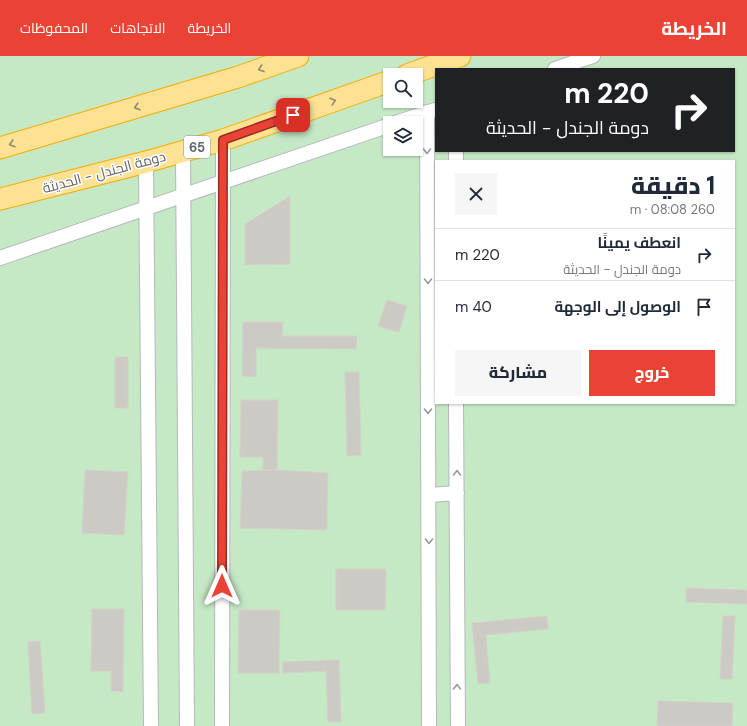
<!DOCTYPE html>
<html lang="ar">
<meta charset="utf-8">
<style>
body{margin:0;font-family:"DM Sans",Cairo,sans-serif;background:#f6f6f7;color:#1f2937;direction:rtl;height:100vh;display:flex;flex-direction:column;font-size:15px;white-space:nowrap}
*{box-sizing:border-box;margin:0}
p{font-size:13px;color:#747a83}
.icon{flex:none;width:22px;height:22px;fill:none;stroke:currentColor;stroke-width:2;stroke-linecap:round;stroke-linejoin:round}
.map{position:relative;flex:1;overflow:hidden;direction:ltr}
.drawer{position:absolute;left:435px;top:104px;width:300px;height:244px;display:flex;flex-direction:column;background:#fff;border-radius:0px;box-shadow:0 1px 3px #0004;direction:rtl}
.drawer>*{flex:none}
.hud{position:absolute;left:435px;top:12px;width:300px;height:84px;border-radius:0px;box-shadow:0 1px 3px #0004;direction:rtl;background:#202124;color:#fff;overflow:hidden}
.controls{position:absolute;left:383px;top:12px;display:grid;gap:8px}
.controls a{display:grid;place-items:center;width:40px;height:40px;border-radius:0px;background:#fff;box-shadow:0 1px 3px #0004;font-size:20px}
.pin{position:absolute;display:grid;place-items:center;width:34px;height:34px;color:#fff;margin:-17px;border-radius:8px;box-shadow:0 2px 6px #0006}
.me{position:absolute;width:44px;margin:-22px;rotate:0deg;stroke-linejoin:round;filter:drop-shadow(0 0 3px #0008)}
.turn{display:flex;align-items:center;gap:14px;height:84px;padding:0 20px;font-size:18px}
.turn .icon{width:52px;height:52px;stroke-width:2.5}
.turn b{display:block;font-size:28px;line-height:34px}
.round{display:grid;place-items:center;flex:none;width:42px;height:42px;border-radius:0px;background:#f6f6f7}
.head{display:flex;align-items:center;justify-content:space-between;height:68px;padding:0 20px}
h1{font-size:24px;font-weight:800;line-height:30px}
.cta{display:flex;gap:8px;margin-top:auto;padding:8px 20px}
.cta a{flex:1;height:46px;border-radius:0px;background:#ea4335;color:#fff;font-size:16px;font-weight:800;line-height:46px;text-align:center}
.cta a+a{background:#f6f6f7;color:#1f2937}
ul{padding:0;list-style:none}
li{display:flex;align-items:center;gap:12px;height:52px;padding:0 20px;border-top:1px solid #e0e1e3}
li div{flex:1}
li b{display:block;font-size:15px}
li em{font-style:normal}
header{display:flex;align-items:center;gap:24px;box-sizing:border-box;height:56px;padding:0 20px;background:#ea4335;color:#fff}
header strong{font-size:19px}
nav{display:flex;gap:22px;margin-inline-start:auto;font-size:14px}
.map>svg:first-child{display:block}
.green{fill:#c5e8c5;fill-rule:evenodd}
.building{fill:#cccac5;stroke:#d6d1c6}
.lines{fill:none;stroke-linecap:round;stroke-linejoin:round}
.minor-casing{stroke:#b5b8bc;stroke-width:16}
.highway-casing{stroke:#f9ab00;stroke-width:23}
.minor{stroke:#fff;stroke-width:14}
.highway{stroke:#fde293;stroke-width:21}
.oneway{stroke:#8e8975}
.oneway2{stroke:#979a9d}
.route-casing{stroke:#982c22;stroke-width:10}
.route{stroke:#ea4335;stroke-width:7}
.labels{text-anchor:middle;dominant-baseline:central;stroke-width:3;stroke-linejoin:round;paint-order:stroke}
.shield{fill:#fff;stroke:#8f9295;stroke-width:1}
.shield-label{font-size:13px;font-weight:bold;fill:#5f6368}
.street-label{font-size:14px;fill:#5f6368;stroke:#fff}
</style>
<header>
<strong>الخريطة</strong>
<nav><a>الخريطة</a><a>الاتجاهات</a><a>المحفوظات</a></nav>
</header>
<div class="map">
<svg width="747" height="670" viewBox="0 0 747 670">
<rect width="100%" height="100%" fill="#f1efe8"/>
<path class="green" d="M0 0H747V670H0ZM436 13H734V95H436ZM390 19H416V45H390ZM390 67H416V93H390ZM436 105H734V347H436Z"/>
<path class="building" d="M290 140V208L245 209V168Z
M387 244 407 250 399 276 378 270Z
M243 266H283L282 280H357L356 293 256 292V321L242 320Z
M115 301H128V352H115Z
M345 316H359L361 399 347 400Z
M241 344H278L277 414H263V401H240Z
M85 414 128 416 124 479 82 477Z
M277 414 328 417 327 474 240 472 242 415Z
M336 513H386L385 554H336Z
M686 532 747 534V548L686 546Z
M92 553H124L123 636 111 635V615H91Z
M239 554H280L279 617H238Z
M547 560 548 573 486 579 490 627 478 628 472 567Z
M723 560H735L732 623H720Z
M40 585 45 657 32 658 28 586Z
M339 604 341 666H328L326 615 283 617 282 606Z
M658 645 733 647 732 670H657Z"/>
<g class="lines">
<defs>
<path id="minor" d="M555 13 593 0
M427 56 429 670
M395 67 435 54
M183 95 187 670
M456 95V105
M146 106 151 670
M0 202 390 69
M456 347 458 670
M429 439 457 437
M222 670 223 84"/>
<path id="highway" d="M407 19 460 0
M0 92 238 21 298 0
M0 143 146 106 223 84 390 25"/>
</defs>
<use href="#minor" class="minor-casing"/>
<use href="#highway" class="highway-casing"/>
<use href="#minor" class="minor"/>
<use href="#highway" class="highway"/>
</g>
<defs><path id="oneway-chevron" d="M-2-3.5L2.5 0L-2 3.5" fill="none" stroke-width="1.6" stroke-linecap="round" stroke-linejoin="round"/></defs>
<g class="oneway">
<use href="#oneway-chevron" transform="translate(261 13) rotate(160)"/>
<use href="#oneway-chevron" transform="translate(333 45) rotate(-19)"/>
<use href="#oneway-chevron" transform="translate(137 51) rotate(163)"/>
<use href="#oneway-chevron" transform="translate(12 88) rotate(163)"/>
</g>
<g class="oneway2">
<use href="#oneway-chevron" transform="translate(427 95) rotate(90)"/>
<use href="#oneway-chevron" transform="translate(428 225) rotate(90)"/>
<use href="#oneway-chevron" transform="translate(428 355) rotate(90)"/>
<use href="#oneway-chevron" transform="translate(457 417) rotate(-90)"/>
<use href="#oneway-chevron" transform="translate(429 485) rotate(90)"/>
<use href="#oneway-chevron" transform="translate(457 631) rotate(-90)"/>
</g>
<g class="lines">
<defs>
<path id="route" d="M222 530 223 84 293 59"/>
</defs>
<use href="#route" class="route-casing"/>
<use href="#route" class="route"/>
</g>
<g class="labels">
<rect class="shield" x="184" y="80" width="26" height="22" rx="3"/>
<g class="shield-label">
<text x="197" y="91">65</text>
</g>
<g class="street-label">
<text transform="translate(104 116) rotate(-15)">دومة الجندل - الحديثة</text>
</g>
</g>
</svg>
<div class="controls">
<a><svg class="icon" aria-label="search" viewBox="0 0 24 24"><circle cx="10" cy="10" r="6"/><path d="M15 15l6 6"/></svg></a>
<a><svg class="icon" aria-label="layers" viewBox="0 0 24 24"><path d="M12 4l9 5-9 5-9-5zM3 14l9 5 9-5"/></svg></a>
</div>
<div class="pin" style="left:293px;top:59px;background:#d93025"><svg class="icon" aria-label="arrive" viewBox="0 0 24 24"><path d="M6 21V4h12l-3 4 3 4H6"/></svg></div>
<svg class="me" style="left:222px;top:530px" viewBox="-20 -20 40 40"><path d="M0-17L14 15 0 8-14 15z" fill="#ea4335" stroke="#fff" stroke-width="4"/></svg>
<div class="hud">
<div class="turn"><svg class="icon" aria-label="right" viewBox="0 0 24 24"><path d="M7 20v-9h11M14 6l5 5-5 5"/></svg><div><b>220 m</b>دومة الجندل - الحديثة</div></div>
</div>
<section class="drawer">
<div class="head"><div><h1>1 دقيقة</h1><p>260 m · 08:08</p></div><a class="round"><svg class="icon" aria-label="close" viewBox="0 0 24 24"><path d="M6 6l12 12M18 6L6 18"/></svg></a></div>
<ul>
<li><svg class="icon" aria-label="right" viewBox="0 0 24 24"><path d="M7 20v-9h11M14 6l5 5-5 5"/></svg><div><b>انعطف يمينًا</b><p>دومة الجندل - الحديثة</p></div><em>220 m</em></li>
<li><svg class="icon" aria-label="arrive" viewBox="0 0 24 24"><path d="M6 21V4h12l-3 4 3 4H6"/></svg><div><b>الوصول إلى الوجهة</b></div><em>40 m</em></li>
</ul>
<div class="cta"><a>خروج</a><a>مشاركة</a></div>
</section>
</div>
